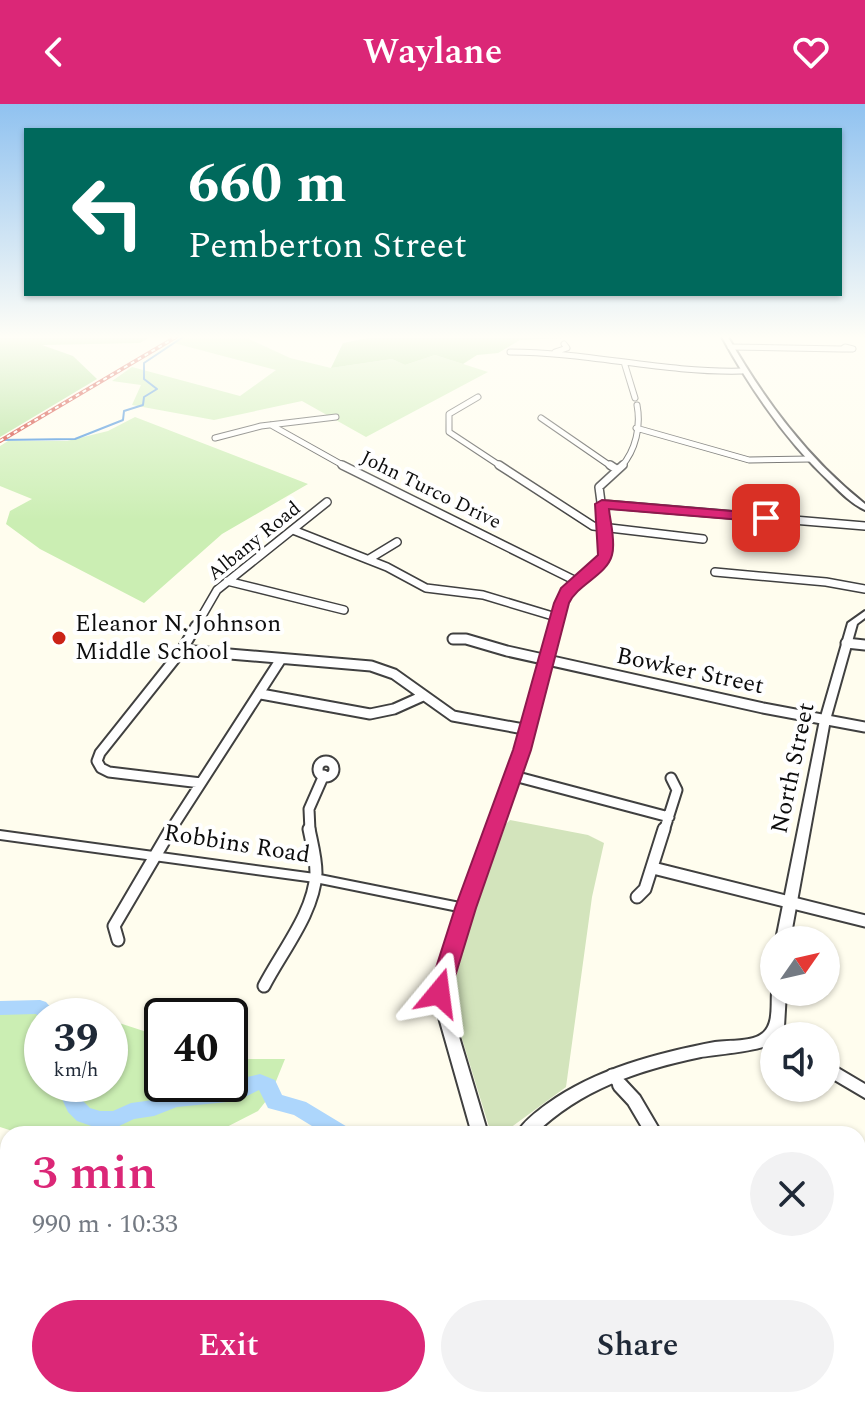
<!DOCTYPE html>
<meta charset="utf-8">
<style>
body{margin:0;font-family:Spectral,serif;background:#f2f2f3;color:#1f2937;height:100vh;display:flex;flex-direction:column;font-size:30px;white-space:nowrap}
*{box-sizing:border-box;margin:0}
p{font-size:26px;color:#747a83}
.icon{flex:none;width:44px;height:44px;fill:none;stroke:currentColor;stroke-width:2;stroke-linecap:round;stroke-linejoin:round}
.map{position:relative;flex:1;overflow:hidden}
.panel{position:absolute;left:0px;top:1022px;width:866px;height:282px;display:flex;flex-direction:column;background:#fff;border-radius:24px 24px 0 0;box-shadow:0 2px 6px #0004}
.panel>*{flex:none}
.banner{position:absolute;left:24px;top:24px;width:818px;height:168px;border-radius:0px;box-shadow:0 2px 6px #0004;background:#00695c;color:#fff;overflow:hidden}
.needle{width:52px;rotate:56deg}
.tools{position:absolute;left:760px;top:822px;display:grid;gap:16px}
.tools a{display:grid;place-items:center;width:80px;height:80px;border-radius:50%;background:#fff;box-shadow:0 2px 6px #0004;font-size:40px}
.speed{position:absolute;left:24px;top:894px;display:flex;gap:16px;font-size:40px;font-weight:700;text-align:center}
.speed>*{display:grid;place-content:center;width:104px;height:104px;border-radius:50%;background:#fff;box-shadow:0 2px 6px #0004;line-height:1}
.speed small{font-size:20px;font-weight:400}
.speed .limit{border:4px solid #111;border-radius:12px;background:#fff;color:#111}
.pin{position:absolute;display:grid;place-items:center;width:68px;height:68px;color:#fff;margin:-34px;border-radius:16px;box-shadow:0 4px 12px #0006}
.me{position:absolute;width:88px;margin:-44px;rotate:16deg;stroke-linejoin:round;filter:drop-shadow(0 0 6px #0008)}
.turn{display:flex;align-items:center;gap:28px;height:168px;padding:0 32px;font-size:36px}
.turn .icon{width:104px;height:104px;stroke-width:2.5}
.turn b{display:block;font-size:56px;line-height:68px}
.round{display:grid;place-items:center;flex:none;width:84px;height:84px;border-radius:42px;background:#f2f2f3}
.head{display:flex;align-items:center;justify-content:space-between;height:136px;padding:0 32px}
h1{font-size:48px;font-weight:600;line-height:60px;color:#db2777}
.primary-button{display:flex;gap:16px;margin-top:auto;padding:16px 32px}
.primary-button a{flex:1;height:92px;border-radius:48px;background:#db2777;color:#fff;font-size:32px;font-weight:600;line-height:92px;text-align:center}
.primary-button a+a{background:#f2f2f3;color:#1f2937}
header{display:flex;justify-content:space-between;align-items:center;height:104px;padding:0 32px;background:#db2777;color:#fff;font-size:36px;font-weight:600}
.map>svg:first-child{display:block}
.industrial{fill:#ede1ed}
.green{fill:#cbeeb3}
.forest{fill:#ace091}
.cemetery{fill:#d3e4bc}
.lines{fill:none;stroke-linecap:round;stroke-linejoin:round}
.stream{stroke:#2d82da;stroke-width:2}
.river{fill:#add6fc;fill-rule:evenodd}
.minor-far4-casing{stroke:#404040;stroke-width:7}
.minor-far3-casing{stroke:#404040;stroke-width:10}
.minor-far2-casing{stroke:#404040;stroke-width:13}
.minor-far1-casing{stroke:#404040;stroke-width:15}
.minor-casing{stroke:#404040;stroke-width:18}
.tertiary-casing{stroke:#404040;stroke-width:4}
.secondary-casing{stroke:#2f2f2f;stroke-width:4}
.minor-far4{stroke:#fff;stroke-width:5}
.minor-far3{stroke:#fff;stroke-width:7}
.minor-far2{stroke:#fff;stroke-width:9}
.minor-far1{stroke:#fff;stroke-width:11}
.minor{stroke:#fff;stroke-width:14}
.tertiary{fill:#fff;fill-rule:evenodd}
.secondary{fill:#ffffa9;fill-rule:evenodd}
.rail-casing{stroke:#cb2318;stroke-width:4}
.rail{stroke:#fff;stroke-width:2;stroke-dasharray:4;stroke-linecap:butt}
.route{fill:#db2777;stroke:#8e194d;stroke-width:2}
.poi-dot{fill:#cb2318;stroke:#fff;stroke-width:3}
.labels{text-anchor:middle;dominant-baseline:central;stroke-width:8;stroke-linejoin:round;paint-order:stroke}
.far-street-label{font-size:20px;fill:#0d0d0d;stroke:#fff}
.poi-label{font-size:24px;fill:#0d0d0d;stroke:#fff;text-anchor:start}
.street-label{font-size:24px;fill:#0d0d0d;stroke:#fff}
</style>
<header><svg class="icon" aria-label="back" viewBox="0 0 24 24"><path d="M15 5l-7 7 7 7"/></svg>Waylane<svg class="icon" aria-label="heart" viewBox="0 0 24 24"><path d="M12 20l-8-8c-3-5 5-10 8-4 3-6 11-1 8 4z"/></svg></header>
<div class="map">
<svg width="865" height="1303" viewBox="0 0 865 1303">
<rect width="100%" height="100%" fill="#fffdee"/>
<path class="industrial" d="M147 1296H390V1298L388 1303H146Z"/>
<path class="green" d="M185 233H245L290 254 331 264 392 255 405 261 435 251 488 268 366 333 302 297 214 316 132 301 141 281 112 277 132 263 240 292 276 266 174 239Z
M135 313 308 380 222 430 144 499 40 445 6 420 10 407 32 395 0 382V342L8 337H67L108 327Z
M0 898 70 903 98 912H42V980H110V916L162 933V980H230V955H285L270 992 258 1007 213 1030H22L0 1023Z"/>
<path class="forest" d="M0 233H150L140 239 42 241 73 252 97 275 0 333Z
M373 233H586L520 236 498 249 477 251 463 260 435 251 405 261 392 255 331 264 343 239Z"/>
<path class="cemetery" d="M510 716 588 731 604 739 592 793 566 983 506 1027 490 1026 451 899 450 878 506 720Z"/>
<g class="lines">
<path class="stream" d="M0 336 75 335 123 316 124 307 143 301 144 293 157 285 144 275V259L183 233"/>
<path class="river" d="M40 896 46 898 58 912H42V916L36 910 0 911V897Z
M260 970 275 976 282 991 306 998 349 1024 352 1030H325L294 1011 268 1004 259 986 237 997 177 1003 154 1012 134 1015 115 1024 100 1025 77 1017 68 1008 55 980H75L82 996 90 1004 100 1007H113L131 999 153 996 176 987 233 981 243 974Z
M425 1296H449L450 1303H426Z"/>
<defs>
<path id="minor-far4" d="M730 243 842 245
M845 243 853 245H842Z
M510 248C588 248 664 269 742 267
M555 248 567 244 564 240
M624 258 635 294
M478 293 449 310V328L502 363
M541 314 612 363
M271 321 346 363
M636 324 749 356 810 355
M215 334 261 322 336 313
M621 363C636 346 641 322 637 301"/>
<path id="minor-far3" d="M342 361 578 478
M499 361 593 422 703 435
M610 361 616 365
M602 400 865 422
M293 426 387 463 426 484 483 491 556 513
M369 455 397 438
M715 468 826 478 865 485
M227 477 344 506
M195 524 217 486 327 398
M554 524 565 492 596 465 604 453 606 436 599 383 623 361"/>
<path id="minor-far2" d="M196 522 182 546 100 649 97 657 101 664 109 668 201 679
M453 535H466L507 547 763 604 865 623
M846 539 865 541
M182 546 371 562 394 570 453 612 529 626
M261 590 370 610 394 605 423 592
M318 665a8 8 0 1 1 16 0a8 8 0 1 1-16 0Z
M514 672 669 713
M170 727 281 555
M310 727 309 705 324 671
M493 727 522 646 555 522
M664 727 677 686 671 674"/>
<path id="minor-far1" d="M653 764 865 817
M637 793 645 785 664 725
M465 804 493 725
M118 836 114 822 171 725
M264 882C282 847 314 809 316 769 316 754 312 740 309 725
M612 971 622 983"/>
<path id="minor" d="M620 981 634 996 654 1030"/>
<path id="tertiary" d="M722 233H728C765 297 807 354 865 400V406C852 400 841 389 831 379 786 337 752 287 722 233Z
M865 507V514L857 520 830 616 790 836H776L820 616 848 519Z
M0 727 315 770 470 801 471 804 446 889 488 1030H472L432 889 458 807 315 778 0 735Z
M774 884V888H786L784 923 778 932H774C774 934 774 936 773 938 768 946 713 951 701 953 639 966 581 985 535 1030H516C523 1018 536 1008 547 1000 596 965 657 949 715 938 729 936 753 938 763 929 774 920 771 901 772 888Z
M826 957 865 980V994L826 971Z
M95 1296H113L111 1303H93Z"/>
<path id="secondary" d="M8 1134V1152L0 1153V1135Z
M858 1177H865V1195H858Z"/>
</defs>
<use href="#minor-far4" class="minor-far4-casing"/>
<use href="#minor-far3" class="minor-far3-casing"/>
<use href="#minor-far2" class="minor-far2-casing"/>
<use href="#minor-far1" class="minor-far1-casing"/>
<use href="#minor" class="minor-casing"/>
<use href="#tertiary" class="tertiary-casing"/>
<use href="#secondary" class="secondary-casing"/>
<use href="#minor-far4" class="minor-far4"/>
<use href="#minor-far3" class="minor-far3"/>
<use href="#minor-far2" class="minor-far2"/>
<use href="#minor-far1" class="minor-far1"/>
<use href="#minor" class="minor"/>
<use href="#tertiary" class="tertiary"/>
<use href="#secondary" class="secondary"/>
<defs>
<path id="rail" d="M0 337 176 233"/>
</defs>
<use href="#rail" class="rail-casing"/>
<use href="#rail" class="rail"/>
</g>
<linearGradient id="sky" x2="0" y2="1"><stop stop-color="#90c2f0"/><stop offset="0.56" stop-color="#fffef7"/><stop offset="1" stop-color="#fffef7" stop-opacity="0"/></linearGradient>
<rect width="865" height="416" fill="url(#sky)"/>
<path class="route" d="M602 396 766 410 773 414 766 418 609 405C610 417 616 438 612 451 607 471 578 480 569 499L531 646 476 804 450 889 447 895 439 898 431 895 428 889 455 804 513 646 554 499 561 484 598 451 595 400Z"/>
<circle class="poi-dot" cx="59" cy="534" r="8"/>
<g class="labels">
<g class="far-street-label">
<text transform="translate(431 386) rotate(26)">John Turco Drive</text>
<text transform="translate(254 437) rotate(-39)">Albany Road</text>
</g>
<g class="poi-label">
<text x="75" y="520">Eleanor N. Johnson<tspan x="75" dy="28">Middle School</tspan></text>
</g>
<g class="street-label">
<text transform="translate(690 567) rotate(12)">Bowker Street</text>
<text transform="translate(793 664) rotate(-78)">North Street</text>
<text transform="translate(237 740) rotate(9)">Robbins Road</text>
</g>
</g>
</svg>
<div class="tools">
<a><svg class="needle" viewBox="-14 -14 28 28"><path d="M0-13l5 13h-10z" fill="#e53935"/><path d="M0 13l5-13h-10z" fill="#747a83"/></svg></a>
<a><svg class="icon" aria-label="sound" viewBox="0 0 24 24"><path d="M4 9h4l5-4v14l-5-4H4zM17 9q2 3 0 6"/></svg></a>
</div>
<div class="speed"><div>39<small>km/h</small></div><div class="limit">40</div></div>
<div class="pin" style="left:766px;top:414px;background:#d93025"><svg class="icon" aria-label="arrive" viewBox="0 0 24 24"><path d="M6 21V4h12l-3 4 3 4H6"/></svg></div>
<svg class="me" style="left:439px;top:889px" viewBox="-20 -20 40 40"><path d="M0-17L14 15 0 8-14 15z" fill="#db2777" stroke="#fff" stroke-width="4"/></svg>
<div class="banner">
<div class="turn"><svg class="icon" aria-label="left" viewBox="0 0 24 24"><path d="M17 20v-9H6M10 6l-5 5 5 5"/></svg><div><b>660 m</b>Pemberton Street</div></div>
</div>
<section class="panel">
<div class="head"><div><h1>3 min</h1><p>990 m · 10:33</p></div><a class="round"><svg class="icon" aria-label="close" viewBox="0 0 24 24"><path d="M6 6l12 12M18 6L6 18"/></svg></a></div>
<div class="primary-button"><a>Exit</a><a>Share</a></div>
</section>
</div>
